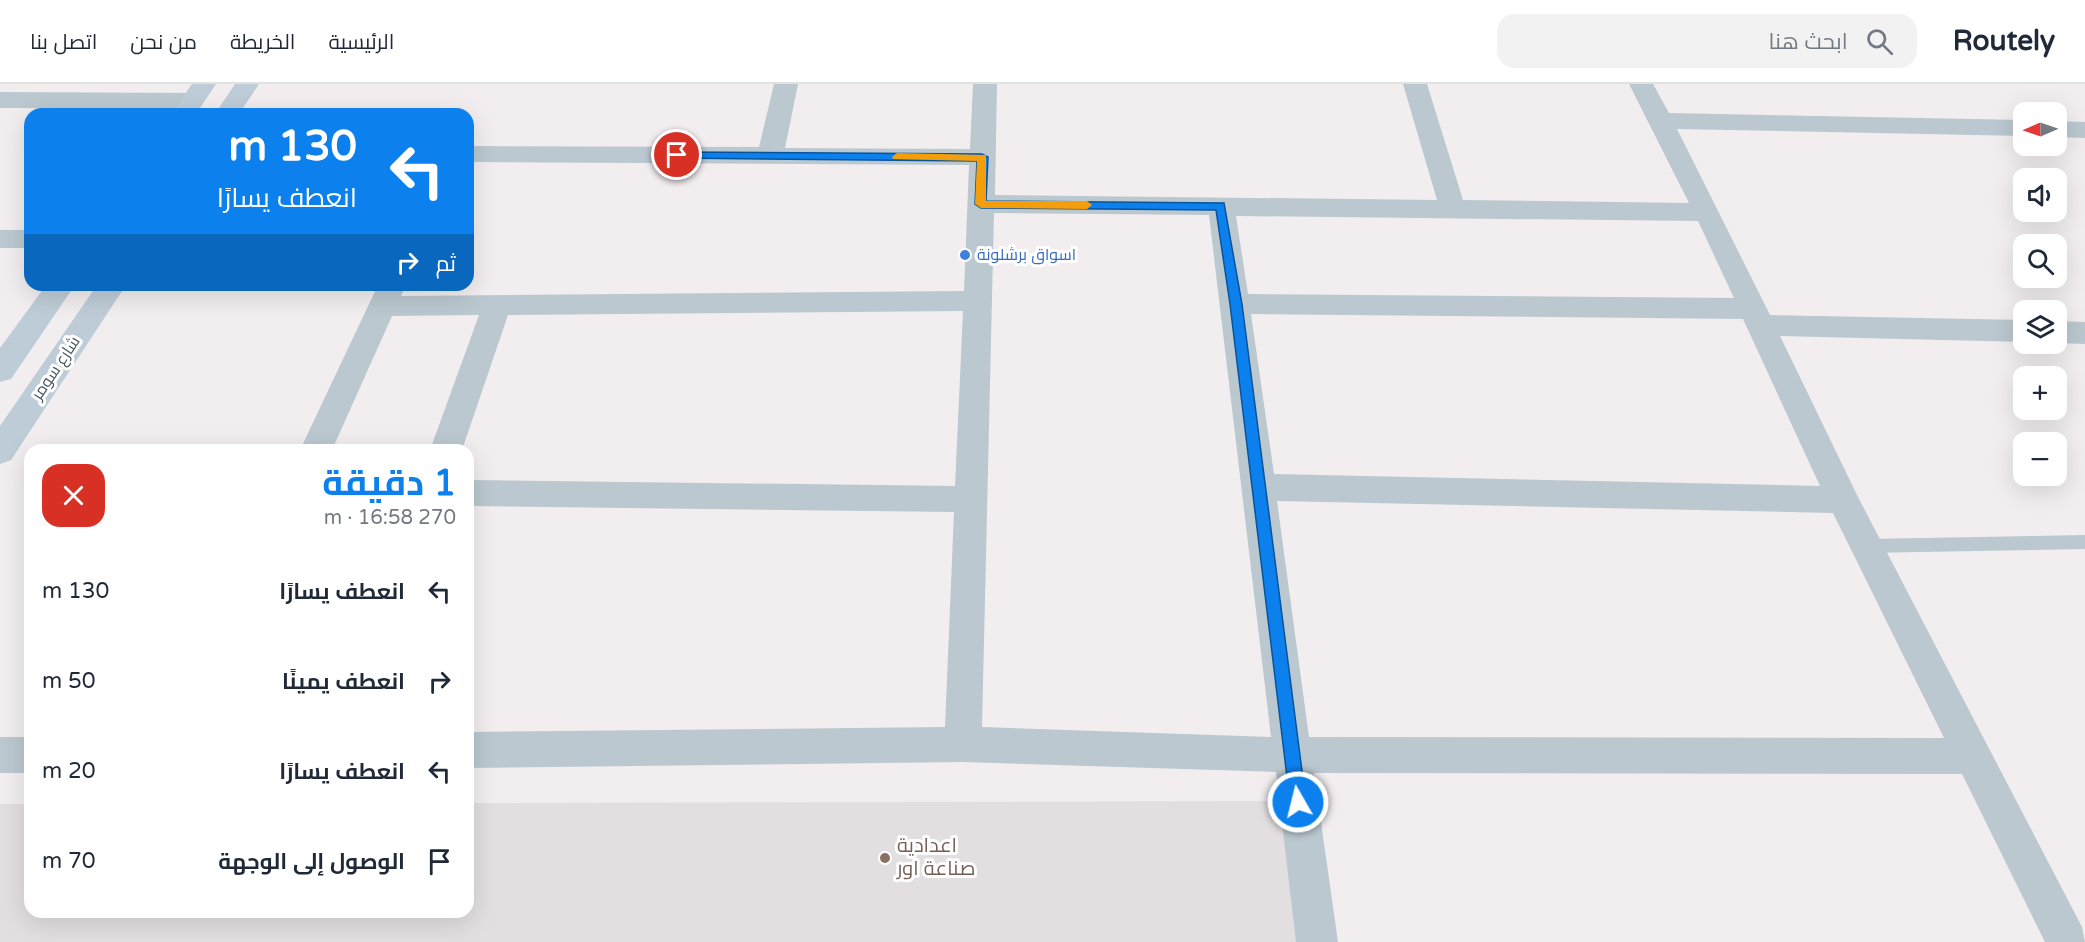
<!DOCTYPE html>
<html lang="ar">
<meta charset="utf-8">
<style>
body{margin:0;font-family:"Varela Round",Cairo,sans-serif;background:#f2f2f3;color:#1f2937;direction:rtl;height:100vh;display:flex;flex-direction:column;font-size:22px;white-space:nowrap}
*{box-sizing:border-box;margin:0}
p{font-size:20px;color:#747a83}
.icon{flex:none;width:33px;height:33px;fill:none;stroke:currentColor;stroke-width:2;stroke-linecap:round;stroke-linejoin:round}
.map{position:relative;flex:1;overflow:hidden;direction:ltr}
.drawer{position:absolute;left:24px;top:360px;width:450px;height:474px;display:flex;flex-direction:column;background:#fff;border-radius:18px;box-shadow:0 6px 24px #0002;direction:rtl}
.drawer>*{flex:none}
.top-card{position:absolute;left:24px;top:24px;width:450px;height:183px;border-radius:18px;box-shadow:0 6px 24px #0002;direction:rtl;background:#0c81ee;color:#fff;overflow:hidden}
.needle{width:39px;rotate:268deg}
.fabs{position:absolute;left:2013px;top:18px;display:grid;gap:12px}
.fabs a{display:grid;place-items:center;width:54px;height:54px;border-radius:12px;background:#fff;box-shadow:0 6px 24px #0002;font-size:30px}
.pin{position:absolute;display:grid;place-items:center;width:51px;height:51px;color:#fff;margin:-26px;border:3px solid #fff;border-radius:50%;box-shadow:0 2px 6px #0007}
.me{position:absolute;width:66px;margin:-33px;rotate:352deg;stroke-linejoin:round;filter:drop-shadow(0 0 4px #0008)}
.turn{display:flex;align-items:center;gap:21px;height:126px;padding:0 18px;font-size:27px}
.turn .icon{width:78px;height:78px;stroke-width:2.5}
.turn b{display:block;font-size:42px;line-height:51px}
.then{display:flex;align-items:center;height:57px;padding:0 18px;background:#0003;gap:12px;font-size:22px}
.round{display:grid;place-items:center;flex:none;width:63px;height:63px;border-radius:18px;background:#f2f2f3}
.headline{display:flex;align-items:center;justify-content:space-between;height:102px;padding:0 18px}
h1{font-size:36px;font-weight:700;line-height:45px;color:#0c81ee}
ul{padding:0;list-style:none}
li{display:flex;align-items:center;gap:18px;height:90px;padding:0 18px}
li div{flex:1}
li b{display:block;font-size:22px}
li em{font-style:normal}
header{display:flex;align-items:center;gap:36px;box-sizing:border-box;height:84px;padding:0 30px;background:#fff;border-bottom:2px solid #e0e1e3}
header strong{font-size:28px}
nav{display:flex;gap:33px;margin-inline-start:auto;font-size:21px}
.search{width:420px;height:54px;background:#f2f2f3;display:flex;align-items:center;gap:15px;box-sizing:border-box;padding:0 21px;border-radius:18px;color:#747a83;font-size:22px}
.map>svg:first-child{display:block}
.education{fill:#e3dfe1}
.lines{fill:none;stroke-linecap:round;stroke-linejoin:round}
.service{fill:#bbc8cf;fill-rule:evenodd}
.minor{fill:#bbc8cf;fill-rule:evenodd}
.secondary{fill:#beccd7;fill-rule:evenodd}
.route{fill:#0c81ee;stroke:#08549b;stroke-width:1.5}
.slow{fill:#f59e0b}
.shop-dot{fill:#3f7fe0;stroke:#fff;stroke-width:2}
.education-dot{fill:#8d6e63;stroke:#fff;stroke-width:2}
.labels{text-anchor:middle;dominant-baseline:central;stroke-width:6;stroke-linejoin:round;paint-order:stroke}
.shop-label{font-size:16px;fill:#366cbe;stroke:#fff;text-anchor:start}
.street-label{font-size:16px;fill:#45545e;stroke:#fff}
.near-education-label{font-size:20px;fill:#785e54;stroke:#fff;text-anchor:start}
</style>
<header>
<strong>Routely</strong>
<div class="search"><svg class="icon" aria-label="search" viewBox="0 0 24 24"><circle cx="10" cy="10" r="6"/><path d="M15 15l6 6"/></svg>ابحث هنا</div>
<nav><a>الرئيسية</a><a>الخريطة</a><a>من نحن</a><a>اتصل بنا</a></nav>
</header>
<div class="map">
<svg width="2085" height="858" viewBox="0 0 2085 858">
<rect width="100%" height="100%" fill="#f2eeef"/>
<path class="education" d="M1295 717 1315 858H0V720H30V828H468V719Z"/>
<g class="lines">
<path class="service" d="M2085 451V465L1866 469 1860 467 1858 462 1860 457 1866 455Z"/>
<path class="minor" d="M774 0H798L785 64 970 65 973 0H997L995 111 1437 116 1403 0H1427L1463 116 1689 119 1629 0H1653L1669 29 2024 36V52L1677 45 1770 231 2024 236V258L1780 252 1858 413 2082 843 2085 858H2045L1962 690 1314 689 1338 858H1296L1276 688 963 678 468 684V648L945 643 954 428 468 422V396L955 402 963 227 508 231 462 366H430L479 231 392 232 332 366H300L378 201H406L401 212 964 207 969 81 468 78V62L759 63ZM994 129 1209 131 1271 653 982 643ZM1236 132 1698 137 1734 214 1248 210ZM1251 230 1743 235 1820 402 1274 390ZM1277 417 1833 429 1944 654 1309 653Z
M0 8 192 9 201 12 204 17 201 22 192 25 0 24Z
M2056 37 2085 38V54L2056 53Z
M0 146H30V164H0Z
M2056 237 2085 238V260L2056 259Z
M0 653H30V689H0Z"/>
<path class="secondary" d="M192 0H216L196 30H171Z
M235 0H259L239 30H215Z
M46 201H75L11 295 0 298V264Z
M97 201H126L11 376 0 380V342Z"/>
</g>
<path class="route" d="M677 68 982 70 988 73 986 117 1224 119 1242 220 1306 718 1303 723 1298 725 1292 723 1290 718 1230 220 1216 126 981 124 975 120 977 77 673 74 672 71Z"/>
<path class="slow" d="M897 69 986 71V117H1087L1092 121 1087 125 981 124 975 120 977 77 893 75 892 73Z"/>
<circle class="shop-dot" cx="965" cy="171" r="6"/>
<circle class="education-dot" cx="885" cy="774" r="6"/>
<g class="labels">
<g class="shop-label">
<text x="977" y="171">اسواق برشلونة</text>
</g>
<g class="street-label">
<text transform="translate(56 284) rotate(-56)">شارع سومر</text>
</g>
<g class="near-education-label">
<text x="897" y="762">اعدادية<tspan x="897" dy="23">صناعة اور</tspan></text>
</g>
</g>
</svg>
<div class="fabs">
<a><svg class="needle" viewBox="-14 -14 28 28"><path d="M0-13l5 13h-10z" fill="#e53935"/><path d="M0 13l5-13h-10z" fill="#747a83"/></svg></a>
<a><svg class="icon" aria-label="sound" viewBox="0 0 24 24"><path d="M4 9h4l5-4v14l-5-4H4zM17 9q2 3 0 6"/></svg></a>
<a><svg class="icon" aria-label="search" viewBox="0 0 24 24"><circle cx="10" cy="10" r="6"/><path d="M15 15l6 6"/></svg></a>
<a><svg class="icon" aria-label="layers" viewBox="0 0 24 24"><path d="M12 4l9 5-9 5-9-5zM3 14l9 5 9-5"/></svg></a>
<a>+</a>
<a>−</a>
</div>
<div class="pin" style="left:677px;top:71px;background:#d93025"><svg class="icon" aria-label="arrive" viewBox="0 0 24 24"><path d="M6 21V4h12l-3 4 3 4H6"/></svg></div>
<svg class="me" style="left:1298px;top:718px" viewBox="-20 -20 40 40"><circle r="17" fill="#0c81ee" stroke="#fff" stroke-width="3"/><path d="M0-11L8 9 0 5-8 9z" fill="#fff"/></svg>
<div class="top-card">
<div class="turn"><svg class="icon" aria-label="left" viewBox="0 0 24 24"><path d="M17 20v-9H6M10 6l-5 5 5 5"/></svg><div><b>130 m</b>انعطف يسارًا</div></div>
<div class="then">ثم<svg class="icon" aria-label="right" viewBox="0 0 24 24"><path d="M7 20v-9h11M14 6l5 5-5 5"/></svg></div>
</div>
<section class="drawer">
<div class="headline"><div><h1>1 دقيقة</h1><p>270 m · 16:58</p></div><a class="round" style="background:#d93025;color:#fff"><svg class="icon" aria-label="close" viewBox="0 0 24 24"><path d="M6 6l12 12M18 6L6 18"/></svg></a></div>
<ul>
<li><svg class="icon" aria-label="left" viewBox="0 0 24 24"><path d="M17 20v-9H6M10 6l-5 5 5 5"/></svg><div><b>انعطف يسارًا</b></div><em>130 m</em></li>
<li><svg class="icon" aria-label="right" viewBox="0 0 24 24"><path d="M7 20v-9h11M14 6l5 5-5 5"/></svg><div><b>انعطف يمينًا</b></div><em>50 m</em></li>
<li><svg class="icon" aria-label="left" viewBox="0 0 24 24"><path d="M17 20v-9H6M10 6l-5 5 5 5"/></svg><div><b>انعطف يسارًا</b></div><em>20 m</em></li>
<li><svg class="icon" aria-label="arrive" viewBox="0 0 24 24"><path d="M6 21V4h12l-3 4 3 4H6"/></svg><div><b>الوصول إلى الوجهة</b></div><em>70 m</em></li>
</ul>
</section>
</div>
